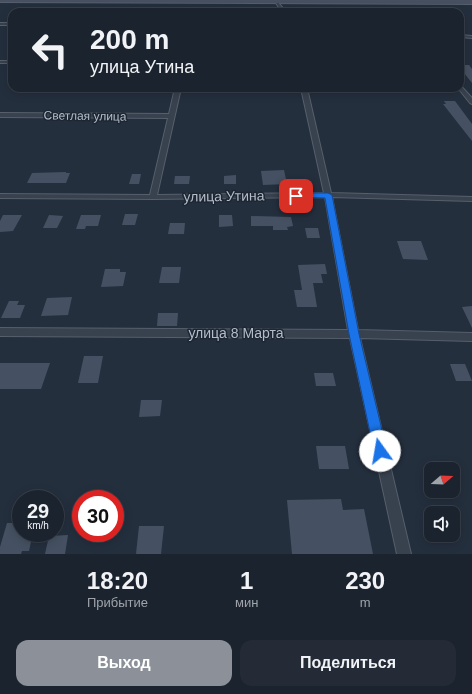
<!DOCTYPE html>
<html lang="ru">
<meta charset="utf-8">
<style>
body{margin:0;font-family:Helvetica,sans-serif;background:#242b36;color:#f1f3f6;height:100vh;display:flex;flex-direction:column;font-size:15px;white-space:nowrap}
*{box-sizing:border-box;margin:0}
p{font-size:13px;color:#a0a4aa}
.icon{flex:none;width:22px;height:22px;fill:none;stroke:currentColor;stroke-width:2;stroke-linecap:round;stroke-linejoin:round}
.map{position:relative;height:554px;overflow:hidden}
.details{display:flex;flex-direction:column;background:#1b232e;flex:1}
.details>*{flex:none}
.hud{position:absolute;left:8px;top:8px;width:456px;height:84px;border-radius:12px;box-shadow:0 2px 10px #0003,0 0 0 1px #39404a;background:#1b232e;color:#f1f3f6;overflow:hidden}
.needle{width:26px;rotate:71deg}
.buttons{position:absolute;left:424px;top:462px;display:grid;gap:8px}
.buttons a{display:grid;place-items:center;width:36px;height:36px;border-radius:8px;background:#1b232e;box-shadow:0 2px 10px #0003,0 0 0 1px #39404a;font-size:20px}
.speed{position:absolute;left:12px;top:490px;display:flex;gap:8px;font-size:20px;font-weight:700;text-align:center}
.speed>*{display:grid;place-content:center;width:52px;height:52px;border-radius:50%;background:#1b232e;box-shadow:0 2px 10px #0003,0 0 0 1px #39404a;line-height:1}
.speed small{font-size:10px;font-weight:400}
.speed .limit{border:6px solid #d22;background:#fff;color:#111}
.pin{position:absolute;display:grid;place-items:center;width:34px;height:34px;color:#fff;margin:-17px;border-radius:8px;box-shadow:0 2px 6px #0006}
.me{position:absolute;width:44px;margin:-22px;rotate:347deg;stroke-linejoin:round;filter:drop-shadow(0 0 3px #0008)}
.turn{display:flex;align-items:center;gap:14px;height:84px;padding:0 16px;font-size:18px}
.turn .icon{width:52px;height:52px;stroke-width:2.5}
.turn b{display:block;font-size:28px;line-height:34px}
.eta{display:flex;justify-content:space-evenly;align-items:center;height:68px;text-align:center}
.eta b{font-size:24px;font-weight:800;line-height:28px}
.button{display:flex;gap:8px;margin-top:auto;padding:8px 16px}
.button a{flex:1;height:46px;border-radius:12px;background:#8c9099;color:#fff;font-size:16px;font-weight:800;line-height:46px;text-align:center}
.button a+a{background:#242b36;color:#f1f3f6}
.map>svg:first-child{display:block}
.building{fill:#455162}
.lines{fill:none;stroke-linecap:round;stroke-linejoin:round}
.minor-casing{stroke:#565f6c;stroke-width:2}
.secondary-casing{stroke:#565f6c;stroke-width:2}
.minor{fill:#38414e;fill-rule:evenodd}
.secondary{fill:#465061;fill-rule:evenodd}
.route{fill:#1a73e8;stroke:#114b97}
.labels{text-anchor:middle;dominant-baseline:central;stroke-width:3;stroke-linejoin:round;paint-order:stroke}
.far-street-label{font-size:12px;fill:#b4bcc9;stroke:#1d2633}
.street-label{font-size:14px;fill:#b4bcc9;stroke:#1d2633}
</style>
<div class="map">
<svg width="472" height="554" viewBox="0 0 472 554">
<rect width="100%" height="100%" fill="#242f3e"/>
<path class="building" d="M460 65H469L472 69V83L460 68Z
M444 101H455L472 124V141L443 104H446Z
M284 170 287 184 263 185 261 171Z
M66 172V173H70L66 183H27L32 173Z
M132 174H141L139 184H129Z
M236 175V184H224V176Z
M175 176H190L189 184H174Z
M125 214H138L135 225H122Z
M3 215H22L13 231 0 232V221Z
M49 215 63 216 57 228H43Z
M81 215H101L98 226H86L85 229H76Z
M219 215H232L233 226 219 227Z
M251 216 291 217 293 226 287 227 288 230H273V226H251Z
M170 223H185L184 234H168Z
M305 228H318L320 238H307Z
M397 241H421L428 260 403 259Z
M325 264 327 274H321L323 283H313L317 307H297L294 290H302L298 265Z
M162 267H181L179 283H159Z
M105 269H120V272H126L123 286 101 287Z
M72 297 68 315 41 316 47 298Z
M9 301H19L17 305H25L20 318H1Z
M472 306V328L462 307Z
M158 313H178L177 326H157Z
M84 356H103L98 383H78Z
M0 363H50L41 389H0Z
M450 364H465L472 381H456Z
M314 373H333L336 386H316Z
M141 400H162L160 416 139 417Z
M316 446H345L349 469H319Z
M341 499 343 510 364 509 373 554H292L287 500Z
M7 523H21V533H33L29 551H22L21 554H0V547Z
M139 526H164L161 554H136Z
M68 535 65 554H45L49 536Z"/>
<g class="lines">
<defs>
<path id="minor" d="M274 0H276L286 12H282Z
M0 23H12V25H0Z
M460 35 472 36V38L460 37Z
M0 61H12V63H0Z
M460 85 472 98V104L470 103 458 88H460Z
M175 88H181L157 195 324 193 301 88H307L331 193 472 197V201L332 197 358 330 472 333V341L360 338 411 554H397L350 338 0 336V328L348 330 325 197 153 199 0 198V194L150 195 168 118 0 117V113L169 114Z"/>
<path id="secondary" d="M0 0H472V4L0 2Z"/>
</defs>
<use href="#minor" class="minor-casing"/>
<use href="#secondary" class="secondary-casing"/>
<use href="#minor" class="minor"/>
<use href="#secondary" class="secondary"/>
</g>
<path class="route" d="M296 193H328L332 195 359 334 387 451 385 456 380 458 376 456 374 451 349 334 325 198 294 197 292 196Z"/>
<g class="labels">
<g class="far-street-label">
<text transform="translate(85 116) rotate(1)">Светлая улица</text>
</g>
<g class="street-label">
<text transform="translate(224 196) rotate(-1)">улица Утина</text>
<text x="236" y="333">улица 8 Марта</text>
</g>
</g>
</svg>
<div class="buttons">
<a><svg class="needle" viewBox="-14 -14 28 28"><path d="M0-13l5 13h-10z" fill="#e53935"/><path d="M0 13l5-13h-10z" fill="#a0a4aa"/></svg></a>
<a><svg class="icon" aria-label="sound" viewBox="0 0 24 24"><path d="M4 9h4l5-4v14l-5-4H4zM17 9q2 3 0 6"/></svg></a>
</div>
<div class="speed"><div>29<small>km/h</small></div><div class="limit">30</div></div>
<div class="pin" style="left:296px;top:196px;background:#d93025"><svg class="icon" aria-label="arrive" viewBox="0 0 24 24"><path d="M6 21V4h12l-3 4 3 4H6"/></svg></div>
<svg class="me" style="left:380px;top:451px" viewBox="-20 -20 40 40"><circle r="19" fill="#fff"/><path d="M0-13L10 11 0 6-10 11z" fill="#1a73e8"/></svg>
<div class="hud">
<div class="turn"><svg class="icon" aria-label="left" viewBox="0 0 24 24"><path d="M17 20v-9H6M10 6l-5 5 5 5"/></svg><div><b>200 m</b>улица Утина</div></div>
</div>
</div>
<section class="details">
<div class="eta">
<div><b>18:20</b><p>Прибытие</p></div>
<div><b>1</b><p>мин</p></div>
<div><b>230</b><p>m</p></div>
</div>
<div class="button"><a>Выход</a><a>Поделиться</a></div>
</section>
